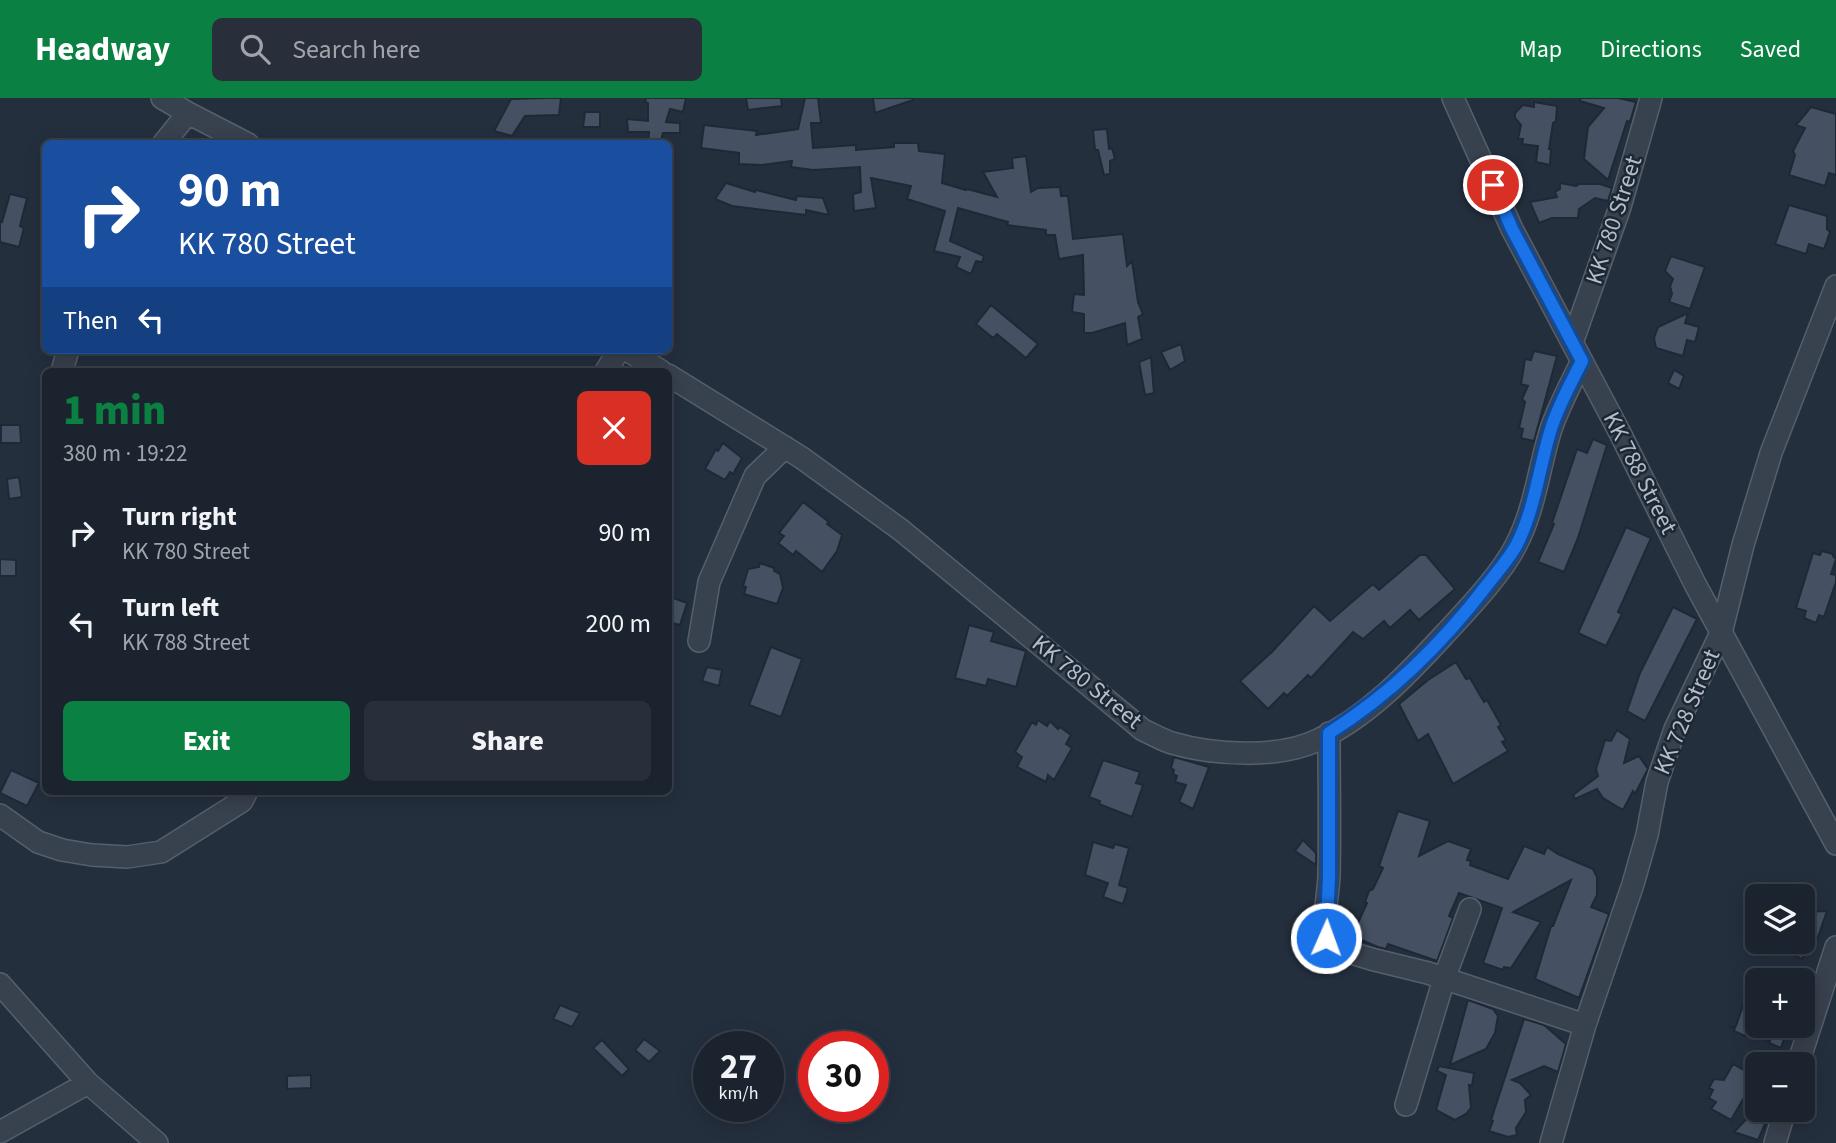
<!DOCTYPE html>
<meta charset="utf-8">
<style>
body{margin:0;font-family:"Source Sans 3",sans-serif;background:#282f3a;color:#f1f3f6;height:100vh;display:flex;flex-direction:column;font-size:26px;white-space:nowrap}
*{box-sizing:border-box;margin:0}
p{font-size:23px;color:#a0a4aa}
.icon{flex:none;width:38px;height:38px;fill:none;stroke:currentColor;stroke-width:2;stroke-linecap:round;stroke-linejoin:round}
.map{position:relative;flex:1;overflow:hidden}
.panel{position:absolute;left:42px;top:270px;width:630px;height:427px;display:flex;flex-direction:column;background:#1b232e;border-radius:10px;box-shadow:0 4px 18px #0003,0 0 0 2px #39404a}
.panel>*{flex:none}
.banner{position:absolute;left:42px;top:42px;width:630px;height:214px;border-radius:10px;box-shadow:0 4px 18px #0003,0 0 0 2px #39404a;background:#1a4fa0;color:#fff;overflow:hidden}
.fabs{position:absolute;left:1745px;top:786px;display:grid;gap:14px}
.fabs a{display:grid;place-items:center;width:70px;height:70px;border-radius:10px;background:#1b232e;box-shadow:0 4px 18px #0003,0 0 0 2px #39404a;font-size:35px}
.speed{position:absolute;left:693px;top:933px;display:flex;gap:14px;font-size:35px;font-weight:700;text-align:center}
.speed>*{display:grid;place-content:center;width:91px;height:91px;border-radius:50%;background:#1b232e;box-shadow:0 4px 18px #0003,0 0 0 2px #39404a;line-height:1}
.speed small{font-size:18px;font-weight:400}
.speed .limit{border:10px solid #d22;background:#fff;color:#111}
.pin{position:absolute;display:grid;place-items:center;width:60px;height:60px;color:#fff;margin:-30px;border:4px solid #fff;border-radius:50%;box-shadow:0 2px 7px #0007}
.me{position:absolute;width:77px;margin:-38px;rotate:2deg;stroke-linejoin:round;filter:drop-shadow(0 0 5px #0008)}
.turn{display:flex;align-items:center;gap:24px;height:147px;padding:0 21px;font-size:32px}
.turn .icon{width:91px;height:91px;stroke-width:2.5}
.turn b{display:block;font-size:49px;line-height:60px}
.then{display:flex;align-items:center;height:66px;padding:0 21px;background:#0003;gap:14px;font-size:26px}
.round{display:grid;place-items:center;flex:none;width:74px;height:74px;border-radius:10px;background:#282f3a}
.headline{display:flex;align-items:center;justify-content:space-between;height:119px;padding:0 21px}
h1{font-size:42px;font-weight:800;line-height:52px;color:#0b8043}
.action{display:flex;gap:14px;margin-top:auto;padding:14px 21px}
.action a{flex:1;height:80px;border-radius:10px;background:#0b8043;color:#fff;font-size:28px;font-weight:800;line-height:80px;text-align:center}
.action a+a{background:#282f3a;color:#f1f3f6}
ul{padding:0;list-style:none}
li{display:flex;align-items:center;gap:21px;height:91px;padding:0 21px}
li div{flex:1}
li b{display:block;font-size:26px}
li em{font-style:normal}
header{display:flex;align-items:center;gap:42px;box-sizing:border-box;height:98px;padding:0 35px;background:#0b8043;color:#fff}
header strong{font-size:33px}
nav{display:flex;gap:38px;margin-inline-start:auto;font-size:24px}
.search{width:490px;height:63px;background:#282f3a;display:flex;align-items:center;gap:18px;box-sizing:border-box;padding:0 24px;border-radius:10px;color:#a0a4aa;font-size:26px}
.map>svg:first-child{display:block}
.building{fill:#455162;stroke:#1f2835;stroke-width:2}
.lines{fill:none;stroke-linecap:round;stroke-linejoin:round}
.minor-casing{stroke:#565f6c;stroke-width:24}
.minor{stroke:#38414e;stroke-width:21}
.route-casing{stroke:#114b97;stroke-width:18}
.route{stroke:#1a73e8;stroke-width:12}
.labels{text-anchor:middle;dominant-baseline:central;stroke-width:5;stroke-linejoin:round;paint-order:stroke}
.street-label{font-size:24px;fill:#b4bcc9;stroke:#1d2633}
</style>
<header>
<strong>Headway</strong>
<div class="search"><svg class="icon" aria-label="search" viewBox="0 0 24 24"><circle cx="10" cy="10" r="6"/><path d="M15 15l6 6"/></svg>Search here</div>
<nav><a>Map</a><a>Directions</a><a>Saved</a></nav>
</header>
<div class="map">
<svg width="1836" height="1045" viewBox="0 0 1836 1045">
<rect width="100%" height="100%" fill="#242f3e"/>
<path class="building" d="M547 0H561L559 17 525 18 512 38 494 33 511 1Z
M646 0H686L683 14 670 11 666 24 680 25V35H663L660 46H648L649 34H628L627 21 648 23V5L645 4Z
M746 0H781L782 8 748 12Z
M805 0H818L821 25H811L813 50 856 47V52L894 49V45H918L919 53 945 56 942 85 966 92 967 91 997 99 983 74 1013 70 1012 60 1026 58 1031 94 1038 90 1060 89 1061 98H1068L1073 141 1123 136 1127 168 1132 163 1138 204 1143 216 1138 219 1142 241 1127 247 1125 225 1092 235H1084V216L1072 214 1074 196 1084 197 1083 157 1059 161 1055 137H1046V132L1007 127 1008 124 958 110 950 143 984 158 982 164 976 163 971 176 956 169 960 159 934 153 945 113 907 101 911 88 871 80 876 110 854 113 853 96 861 94 860 69 813 72 791 69 792 63 762 67 739 66V55L701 50 704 27 757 33 756 37 798 31Z
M873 0H913V2L875 15Z
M1581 0H1618L1636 4 1630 24 1627 23 1608 82 1584 61 1588 29 1604 10 1580 3Z
M1534 4 1557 8 1556 23 1553 25 1549 51H1551L1550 67 1536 64 1538 48 1522 46 1523 41H1518L1521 27 1515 20V15L1523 7 1534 9Z
M1811 9 1836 16V77L1829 75 1825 88 1789 77 1795 57 1793 53 1805 30 1796 27Z
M585 14H600V29H583Z
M1107 31 1109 51 1112 50 1115 61 1110 63V76L1104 77 1098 52H1095L1093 32Z
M726 85 755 94 756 92 796 102 797 98 823 100 829 117 806 112V117L732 108 715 101Z
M1560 85 1576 88 1579 86H1600L1612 90 1608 103 1595 100 1579 111 1578 120H1552L1539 125 1530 104 1557 99 1555 94 1560 91Z
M10 96 27 100 20 128 24 130 19 149 0 144V123L2 124Z
M1789 107 1827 118V131L1830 134 1824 151 1809 146 1806 156 1775 146Z
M1671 158 1705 169 1690 211 1669 204 1672 196 1670 188 1673 181 1665 173Z
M991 207 1038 246 1026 260 997 236 993 240 976 226Z
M1688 215 1685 225 1699 229 1695 244 1687 242 1683 258 1656 250 1654 240 1658 229Z
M1181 246 1185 263 1170 272 1161 254Z
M1534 253 1557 258 1534 343 1521 340 1523 331 1519 330 1525 304 1522 301 1528 288 1521 286 1525 261 1531 262Z
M1151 259 1154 295 1145 297 1139 264Z
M1674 272 1684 278 1679 291 1668 285Z
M1 327H20L21 345H1Z
M1593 341 1607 347 1578 440 1564 474 1538 464 1554 426 1552 425 1577 351 1587 355Z
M723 345 742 360 733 376 730 374 725 382 705 371 716 351 718 353Z
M19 379 22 399 9 401 7 381Z
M803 404 829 424 827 426 842 437 837 453 822 474 796 453 793 457 778 445 784 438 779 435Z
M1626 429 1651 440 1618 514 1622 516 1606 548 1578 535Z
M1822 453 1833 456V458L1836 461 1831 476 1836 477V484L1824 519 1819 517 1816 525 1804 520 1806 513 1796 510 1813 455 1820 457Z
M1420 457H1426L1455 491 1419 522 1410 512 1390 530 1384 523 1363 541 1353 534 1311 580 1308 577 1287 598 1284 595 1268 611 1240 583 1272 554 1314 508 1330 523 1373 486 1379 492Z
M0 461 16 462V478H0Z
M760 465 774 470V473L780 476 783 490 777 506 744 496 746 489 743 488 748 471 759 469Z
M668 498 687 505 680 527 668 524Z
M1673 509 1697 521 1645 623 1627 613 1640 575Z
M969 527 994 534 991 543 1026 553 1016 589 988 581 986 588 955 580Z
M771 549 802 561 781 619 749 607Z
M1456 564 1466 581 1470 580 1484 604 1487 602 1501 627 1498 629 1506 642 1502 644 1508 653 1453 686 1428 636 1418 643 1399 606 1428 582Z
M707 569 722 572 719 588 702 583Z
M1038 622 1047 628 1050 623 1058 631 1060 629 1071 637 1066 646 1072 650 1054 682 1048 677 1046 684 1017 669 1022 659 1015 654 1032 624 1036 627Z
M1617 632 1630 641 1624 665 1639 658 1648 671 1635 696 1633 693 1623 712 1603 700 1597 691 1575 701 1573 697 1598 678 1596 671 1605 642 1611 643Z
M1174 659 1209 669 1193 711 1179 704 1186 687 1175 684 1177 678 1173 676 1174 672 1171 670Z
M1103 662 1140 674 1136 685 1143 687 1132 719 1099 706 1100 703 1089 699Z
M11 672 39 685 27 708 0 695Z
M1398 713 1430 723 1419 758 1448 743 1471 751 1467 762 1471 763 1470 767 1508 781 1524 748 1544 756 1547 749 1558 756 1593 771 1597 779V797L1591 809 1609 816 1579 900 1535 881 1551 828H1553L1571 782 1513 814 1541 824 1511 870 1504 869 1503 872 1483 865 1502 810 1459 795 1449 818 1453 820 1437 863 1388 846 1386 851 1378 849 1352 838 1367 805 1365 804 1369 793 1373 791 1383 770 1379 768Z
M1303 742 1316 755V767L1295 753Z
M1093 744 1113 750 1115 746 1129 750 1119 787 1128 790 1123 806 1103 799 1108 785 1085 777Z
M1827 813 1818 839 1814 838 1802 861 1767 844H1802V814Z
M1754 875 1757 876V928H1788L1781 950 1769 945 1770 943 1747 934 1745 938 1734 933 1735 930 1732 929 1736 928Z
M1468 902 1493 911 1498 918 1495 935 1486 951 1450 967Z
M560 907 580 915 572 929 553 921Z
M1524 921 1544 927 1566 946 1558 974 1544 968 1512 982 1520 985 1531 997 1525 1002 1526 1014 1516 1030 1517 1037 1508 1039 1489 1033 1493 1023 1491 1022Z
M644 941 660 953 649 964 635 952Z
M602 942 629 971 622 978 593 950Z
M1733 966 1756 979 1731 1022 1711 1011 1716 1004 1709 1000 1713 992 1709 990 1714 981 1724 982Z
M1439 968 1474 975 1472 988 1469 987 1471 1010 1466 1016 1455 1022 1436 1012 1446 977 1437 973Z
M311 977V990L287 991V978Z
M1755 1012H1771L1758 1042 1734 1034Z"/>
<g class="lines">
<defs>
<path id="minor" d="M162 0 188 15
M1453 0 1512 131 1620 335 1695 486 1836 746
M163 46 188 15 248 46
M1573 242 1620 109 1651 0
M627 252 661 273
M62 273 68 252
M606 273 619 252
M668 277 802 360 901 432 1143 632C1152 636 1162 642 1172 645 1213 657 1279 661 1318 642 1367 619 1407 577 1443 538 1466 513 1501 477 1516 447 1535 411 1539 369 1551 331 1559 308 1571 285 1582 263
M699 543 709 484 755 378 785 349
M1329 635C1329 683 1330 730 1329 778 1328 800 1321 826 1329 848L1371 861 1428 875 1585 927
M0 717 38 744 62 752 92 757 127 759 161 754 242 703 247 693
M0 886 88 985 157 1045
M1798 966 1836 849
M1406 1007 1444 881 1470 811
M0 1034 88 985
M1551 1045 1585 927 1633 786 1647 737 1657 684 1675 631 1721 535 1743 447 1771 355 1836 188
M1775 1045 1785 1012"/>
</defs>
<use href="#minor" class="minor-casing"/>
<use href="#minor" class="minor"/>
</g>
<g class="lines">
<defs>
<path id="route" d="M1326 840 1329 780V635C1391 596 1443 545 1487 487 1497 474 1508 462 1516 448 1535 412 1539 369 1551 331 1558 308 1571 285 1582 263L1512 131 1493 87"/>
</defs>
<use href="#route" class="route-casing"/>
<use href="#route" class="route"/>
</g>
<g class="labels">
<g class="street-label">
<text transform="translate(1614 122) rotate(-72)">KK 780 Street</text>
<text transform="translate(1640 375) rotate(63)">KK 788 Street</text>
<text transform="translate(1087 584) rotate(39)">KK 780 Street</text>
<text transform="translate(1687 614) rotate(-67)">KK 728 Street</text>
</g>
</g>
</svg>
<div class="fabs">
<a><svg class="icon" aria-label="layers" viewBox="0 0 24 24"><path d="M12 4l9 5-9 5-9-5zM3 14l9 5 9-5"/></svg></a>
<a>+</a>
<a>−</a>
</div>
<div class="speed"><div>27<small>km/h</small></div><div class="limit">30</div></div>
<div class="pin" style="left:1493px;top:87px;background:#d93025"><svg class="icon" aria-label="arrive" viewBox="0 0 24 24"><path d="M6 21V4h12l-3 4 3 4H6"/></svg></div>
<svg class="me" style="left:1326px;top:840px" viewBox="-20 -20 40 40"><circle r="17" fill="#1a73e8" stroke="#fff" stroke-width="3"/><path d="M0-11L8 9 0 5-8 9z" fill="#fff"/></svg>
<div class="banner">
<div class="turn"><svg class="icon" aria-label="right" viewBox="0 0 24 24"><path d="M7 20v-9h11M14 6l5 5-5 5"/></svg><div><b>90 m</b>KK 780 Street</div></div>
<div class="then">Then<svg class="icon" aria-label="left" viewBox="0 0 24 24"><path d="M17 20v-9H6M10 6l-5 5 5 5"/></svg></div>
</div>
<section class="panel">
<div class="headline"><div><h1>1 min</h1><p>380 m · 19:22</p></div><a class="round" style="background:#d93025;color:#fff"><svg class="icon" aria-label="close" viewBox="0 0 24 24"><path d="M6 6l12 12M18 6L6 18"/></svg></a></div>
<ul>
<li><svg class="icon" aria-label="right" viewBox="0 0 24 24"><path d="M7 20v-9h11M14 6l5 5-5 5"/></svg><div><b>Turn right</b><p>KK 780 Street</p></div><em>90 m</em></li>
<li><svg class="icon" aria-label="left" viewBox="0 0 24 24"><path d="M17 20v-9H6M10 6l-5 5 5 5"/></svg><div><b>Turn left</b><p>KK 788 Street</p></div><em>200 m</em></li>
</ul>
<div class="action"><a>Exit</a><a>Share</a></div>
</section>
</div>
